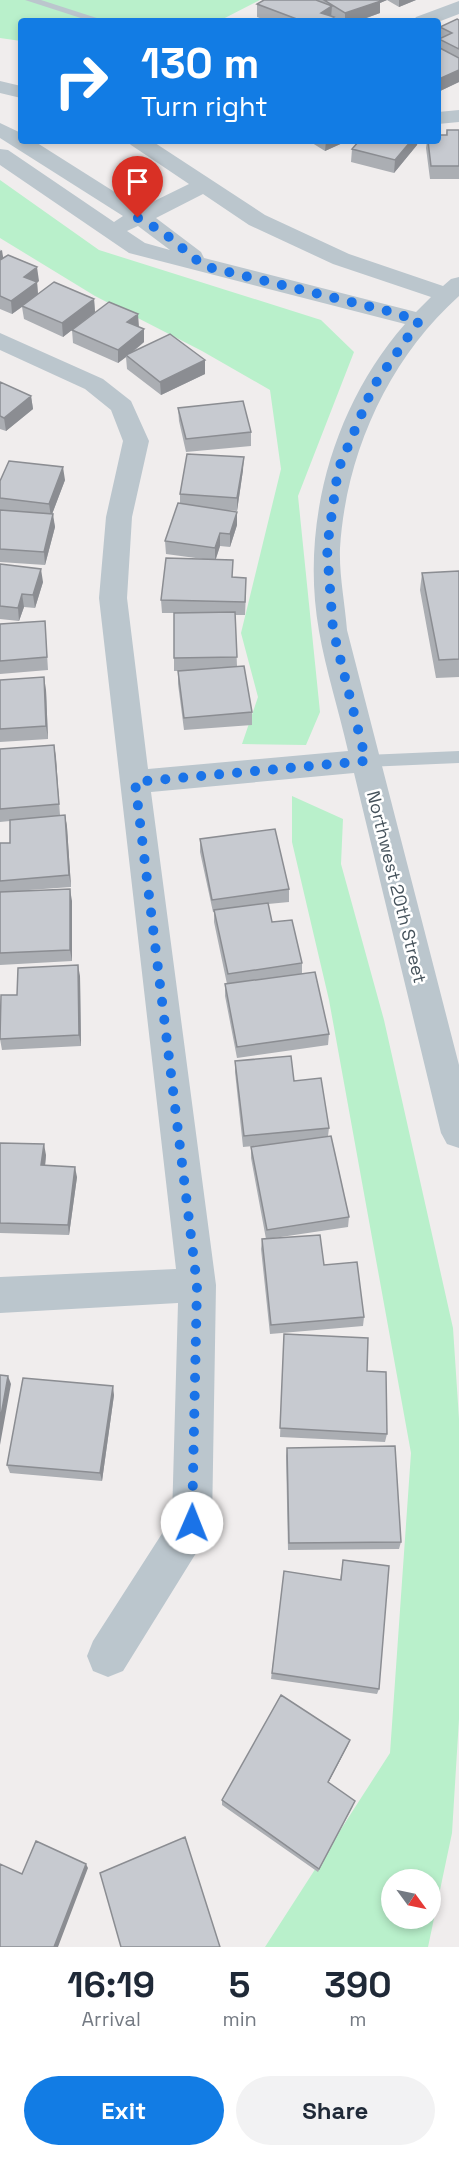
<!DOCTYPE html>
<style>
body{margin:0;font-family:"Space Grotesk",sans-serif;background:#f2f2f3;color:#1f2937;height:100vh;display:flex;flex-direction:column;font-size:22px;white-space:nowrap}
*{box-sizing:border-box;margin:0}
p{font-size:20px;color:#747a83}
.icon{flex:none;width:33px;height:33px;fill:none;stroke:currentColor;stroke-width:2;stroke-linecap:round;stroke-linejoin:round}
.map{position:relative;height:1947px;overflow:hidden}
.side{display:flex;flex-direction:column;background:#fff;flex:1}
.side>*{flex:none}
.top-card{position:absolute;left:18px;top:18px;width:423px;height:126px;border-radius:6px;box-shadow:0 3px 9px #0003;background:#127ce4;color:#fff;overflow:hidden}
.needle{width:39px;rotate:123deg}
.fabs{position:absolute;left:381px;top:1869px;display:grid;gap:12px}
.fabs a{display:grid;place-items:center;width:60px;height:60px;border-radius:50%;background:#fff;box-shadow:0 3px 9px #0003;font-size:30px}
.pin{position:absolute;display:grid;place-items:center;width:51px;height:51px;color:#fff;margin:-62px -26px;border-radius:50% 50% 50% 0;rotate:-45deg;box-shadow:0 0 6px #0007}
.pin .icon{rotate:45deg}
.me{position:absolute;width:66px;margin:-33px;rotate:1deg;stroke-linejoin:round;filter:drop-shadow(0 0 4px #0008)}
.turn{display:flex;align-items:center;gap:21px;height:126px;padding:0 24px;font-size:27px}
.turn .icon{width:78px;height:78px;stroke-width:2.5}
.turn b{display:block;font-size:42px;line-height:51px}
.eta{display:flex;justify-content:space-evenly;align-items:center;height:102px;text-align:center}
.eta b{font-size:36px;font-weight:800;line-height:42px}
.primary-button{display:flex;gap:12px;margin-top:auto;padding:12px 24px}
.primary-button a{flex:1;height:69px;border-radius:36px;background:#127ce4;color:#fff;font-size:24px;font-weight:800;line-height:69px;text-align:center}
.primary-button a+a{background:#f2f2f3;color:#1f2937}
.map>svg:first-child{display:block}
.green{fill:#b9f0cb;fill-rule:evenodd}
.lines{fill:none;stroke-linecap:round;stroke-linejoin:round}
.lane{fill:#bbc6cd;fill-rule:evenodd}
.street{fill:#bbc6cd;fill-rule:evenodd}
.wall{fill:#abaeb3}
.shaded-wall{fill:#8b8d92}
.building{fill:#c7cad0;stroke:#8b8d92;stroke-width:1.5}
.route{stroke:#1a73e8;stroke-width:10;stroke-dasharray:0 18}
.labels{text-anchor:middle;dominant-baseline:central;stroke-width:5;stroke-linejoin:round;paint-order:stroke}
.street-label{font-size:18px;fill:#45525b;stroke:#fff}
</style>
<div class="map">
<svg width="459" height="1947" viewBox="0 0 459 1947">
<rect width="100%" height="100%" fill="#f0eded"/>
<path class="green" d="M0 0H260L219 21H21V41L0 38Z
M0 180 99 250 321 320 354 352 298 496 320 712 306 745 242 744 258 697 241 633 281 469 270 390 202 351 95 296 0 238Z
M292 796 343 819 341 864 384 1020 453 1328 459 1419V1719L452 1833 428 1947H265L390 1753 411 1453 329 1000 292 842ZM392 1880H430V1918H392Z"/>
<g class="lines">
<path class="lane" d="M25 0H41L106 21H90Z
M459 751V763L366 767 360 765 358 761 360 757 366 755Z"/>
<path class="street" d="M459 1V14L438 22 413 21 416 17Z
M0 81 21 86V98L0 93Z
M459 110V122L438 124V112Z
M0 123 21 133V141H34L140 208 189 184 131 145 127 141H152L265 215 349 254 443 286 451 279 459 277V296C388 360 346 453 340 548 339 575 345 603 347 630L459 1065V1148L447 1144 441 1133 354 773 151 792 216 1285 212 1523 206 1537 123 1671 108 1677 93 1671 87 1656 93 1641 172 1518 178 1303 0 1313V1277L176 1269 99 598 106 517 123 441 111 410 85 389 0 350V333L103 379 131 401 149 441 132 517 127 598 148 769 348 751C339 711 326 671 319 631 300 524 333 406 405 324L129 253 0 165V149L8 150 114 222 123 216 0 138ZM203 194 249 225 333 264 431 297 416 312 204 258 201 252 156 218ZM138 226 170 250 145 243 127 231Z"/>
</g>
<path class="wall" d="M264 0H387L380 3V13L358 21H337L333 19V21H268L257 17V4Z
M387 0H416L399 7Z
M459 20V82L438 92V47L440 27Z
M447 130H459V179H430L426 148 427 141H438L446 135Z
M309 141H347L325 151Z
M359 141H418L417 145 394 173 351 162 352 149Z
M0 249 3 258 39 281 37 282 38 294 94 299 95 312 63 337 24 319 22 307 12 314 0 309Z
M139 327 144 329V342L132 353 205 374 161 395 127 369 126 357 118 363 73 343 72 330Z
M0 382 31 396 33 409 6 431 0 429Z
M178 408 251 432V446L186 452 179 421Z
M243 470 237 511 226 510 237 512V525L230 547 220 546 216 559 246 591 245 615H235L237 666 252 712V725L184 730 178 684V671H179H174V658L179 613H162L161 600 203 559 166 554 165 541 180 504V494Z
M65 480 52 514 55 527 45 565 0 562V481Z
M0 564 43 582 35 608 24 607 19 621 0 619Z
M459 571V677L436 678 420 590 422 573Z
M45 621 48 670 0 674V624Z
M0 680 46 690 48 739 0 742Z
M54 745 60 815H65L67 827 71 887 29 890 72 901V961L0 965V843H10V821L0 822V749Z
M200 839 289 889V902L268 904 272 922 302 963V974L329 1034 328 1045 237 1058 225 996V984H227L214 922V912H213L200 852Z
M80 976 81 1046 2 1050 0 1039 17 995Z
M235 1061 294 1081 329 1128 328 1136 349 1217 348 1227 274 1238 324 1265 364 1317 363 1326 270 1334 261 1249 262 1239H266L251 1158V1147L276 1144 243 1147 235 1072Z
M0 1143 46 1155 45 1166 77 1177 69 1235 0 1233Z
M284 1334 367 1371 387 1434 385 1442 280 1437Z
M114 1395 102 1481 10 1473 7 1465Z
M287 1448 401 1542 399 1549 288 1550 286 1456Z
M343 1560 379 1689 377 1694 271 1679 284 1571 340 1580Z
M348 1745 328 1783 353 1806 318 1872 222 1805V1800Z"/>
<path class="shaded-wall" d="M376 0H387L380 3V13L358 21H345V13Z
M399 0H416L399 7Z
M332 6 331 19 321 13Z
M459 70V82L438 92 439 79Z
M326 141H347L325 151Z
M411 141H418L417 145 394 173 395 160Z
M2 250 4 263 0 265V251Z
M37 267 39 281 26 290 24 277Z
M37 282 38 295 12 314 11 301Z
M94 299 95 312 63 337 62 323Z
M138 314 139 327 127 322Z
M144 329V342L127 356 126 355V357L118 363V350Z
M205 360V374L161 395 160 382Z
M31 396 33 409 6 431 4 418Z
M244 457 243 470 237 511V498Z
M63 467 65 480 51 517 49 504Z
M237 512V525L230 547V534Z
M53 514 55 527 45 565 44 552Z
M220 533V546L215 561V548Z
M41 569 43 582 35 608 33 595Z
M22 594 24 607 19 621 18 608Z
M44 677 46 690 48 739 46 726Z
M54 745 56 757 60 817 59 804Z
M65 815 67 827 71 887 69 875Z
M70 889 72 901V961L70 950Z
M78 965 80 976 81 1046 79 1035Z
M44 1144 46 1155 44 1176 41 1165Z
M75 1167 77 1177 69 1235 68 1225Z
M8 1376 11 1384 0 1445V1421Z
M113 1386 114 1395 102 1481 100 1473Z
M350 1740 348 1745 326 1787 328 1782Z
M86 1864 88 1868 58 1947H54Z"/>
<path class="building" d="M264 0H316L332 6 321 13 334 17 328 21H302L257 4Z
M324 0H379L381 1 345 13Z
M457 19 459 20V49L439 39 452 33 440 27Z
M438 47 459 58V70L439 79Z
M447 130H459V166H431L428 141H438V135H447Z
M359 141H411L395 160 352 149Z
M8 255 37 267 24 277 37 282 11 301 0 296V260Z
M54 282 94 299 62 323 22 306Z
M109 302 138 314 127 322 144 329 118 350 72 330Z
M170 334 205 360 160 382 126 355Z
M0 382 31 396 4 418 0 416Z
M243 401 251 432 186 439 178 408Z
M187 454 244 457 237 498 180 494Z
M9 461 63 467 49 504 0 498V481Z
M178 503 237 512 230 534 220 533 215 548 165 541Z
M0 510 53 514 44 552 0 549Z
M166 558 233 560 232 577 246 578 245 602 161 600Z
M0 564 41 569 33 595 22 594 18 608 0 606Z
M459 571V659L439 660 422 573Z
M235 612 237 657 174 658V613Z
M45 621 47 657 0 661V624Z
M244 666 252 712 184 718 178 671Z
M44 677 46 726 0 729V680Z
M54 745 59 804 0 809V749Z
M65 815 69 875 0 881V843H10V820Z
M275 829 289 889 212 900 200 839Z
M70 889V950L0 953V892Z
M268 903 272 922 292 920 302 963 228 974 214 910Z
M78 965 79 1035 0 1039 1 995H17L18 968Z
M315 972 329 1034 237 1047 225 984Z
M291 1056 294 1081 321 1078 329 1128 244 1136 235 1061Z
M331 1136 349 1217 267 1230 251 1147Z
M0 1143 44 1144 41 1165 75 1167 68 1225 0 1223Z
M320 1235 324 1265 357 1262 364 1317 271 1325 262 1239Z
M284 1334 368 1338 367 1371 386 1372 387 1434 280 1428Z
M0 1375 8 1376 0 1421Z
M23 1378 113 1386 100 1473 7 1465Z
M395 1446 401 1542 289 1543 287 1448Z
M343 1560 389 1566 379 1689 272 1673 284 1571 341 1580Z
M281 1695 350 1740 328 1782 355 1801 319 1869 222 1800Z
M185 1837 220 1947H121L100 1873Z
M36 1841 86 1864 54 1947H0V1864L22 1874Z"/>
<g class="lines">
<path class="route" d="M138 218 163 232 204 266 388 311 419 321 373 387 338 470 327 548 333 630 366 761 135 782 197 1285 192 1523"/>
</g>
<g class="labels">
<g class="street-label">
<text transform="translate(397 887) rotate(76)">Northwest 20th Street</text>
</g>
</g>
</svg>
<div class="fabs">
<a><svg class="needle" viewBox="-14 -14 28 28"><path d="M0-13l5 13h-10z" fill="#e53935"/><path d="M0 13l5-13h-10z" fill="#747a83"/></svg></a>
</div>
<div class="pin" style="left:138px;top:218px;background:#d93025"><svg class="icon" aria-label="arrive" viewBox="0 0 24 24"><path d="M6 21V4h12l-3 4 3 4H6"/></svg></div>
<svg class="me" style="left:192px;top:1523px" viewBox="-20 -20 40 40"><circle r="19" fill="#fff"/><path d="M0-13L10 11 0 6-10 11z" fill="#1a73e8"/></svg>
<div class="top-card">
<div class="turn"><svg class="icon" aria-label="right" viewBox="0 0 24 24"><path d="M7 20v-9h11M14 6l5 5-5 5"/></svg><div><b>130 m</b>Turn right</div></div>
</div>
</div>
<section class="side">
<div class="eta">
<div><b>16:19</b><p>Arrival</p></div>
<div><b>5</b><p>min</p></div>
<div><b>390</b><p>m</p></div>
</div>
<div class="primary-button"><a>Exit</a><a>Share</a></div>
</section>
